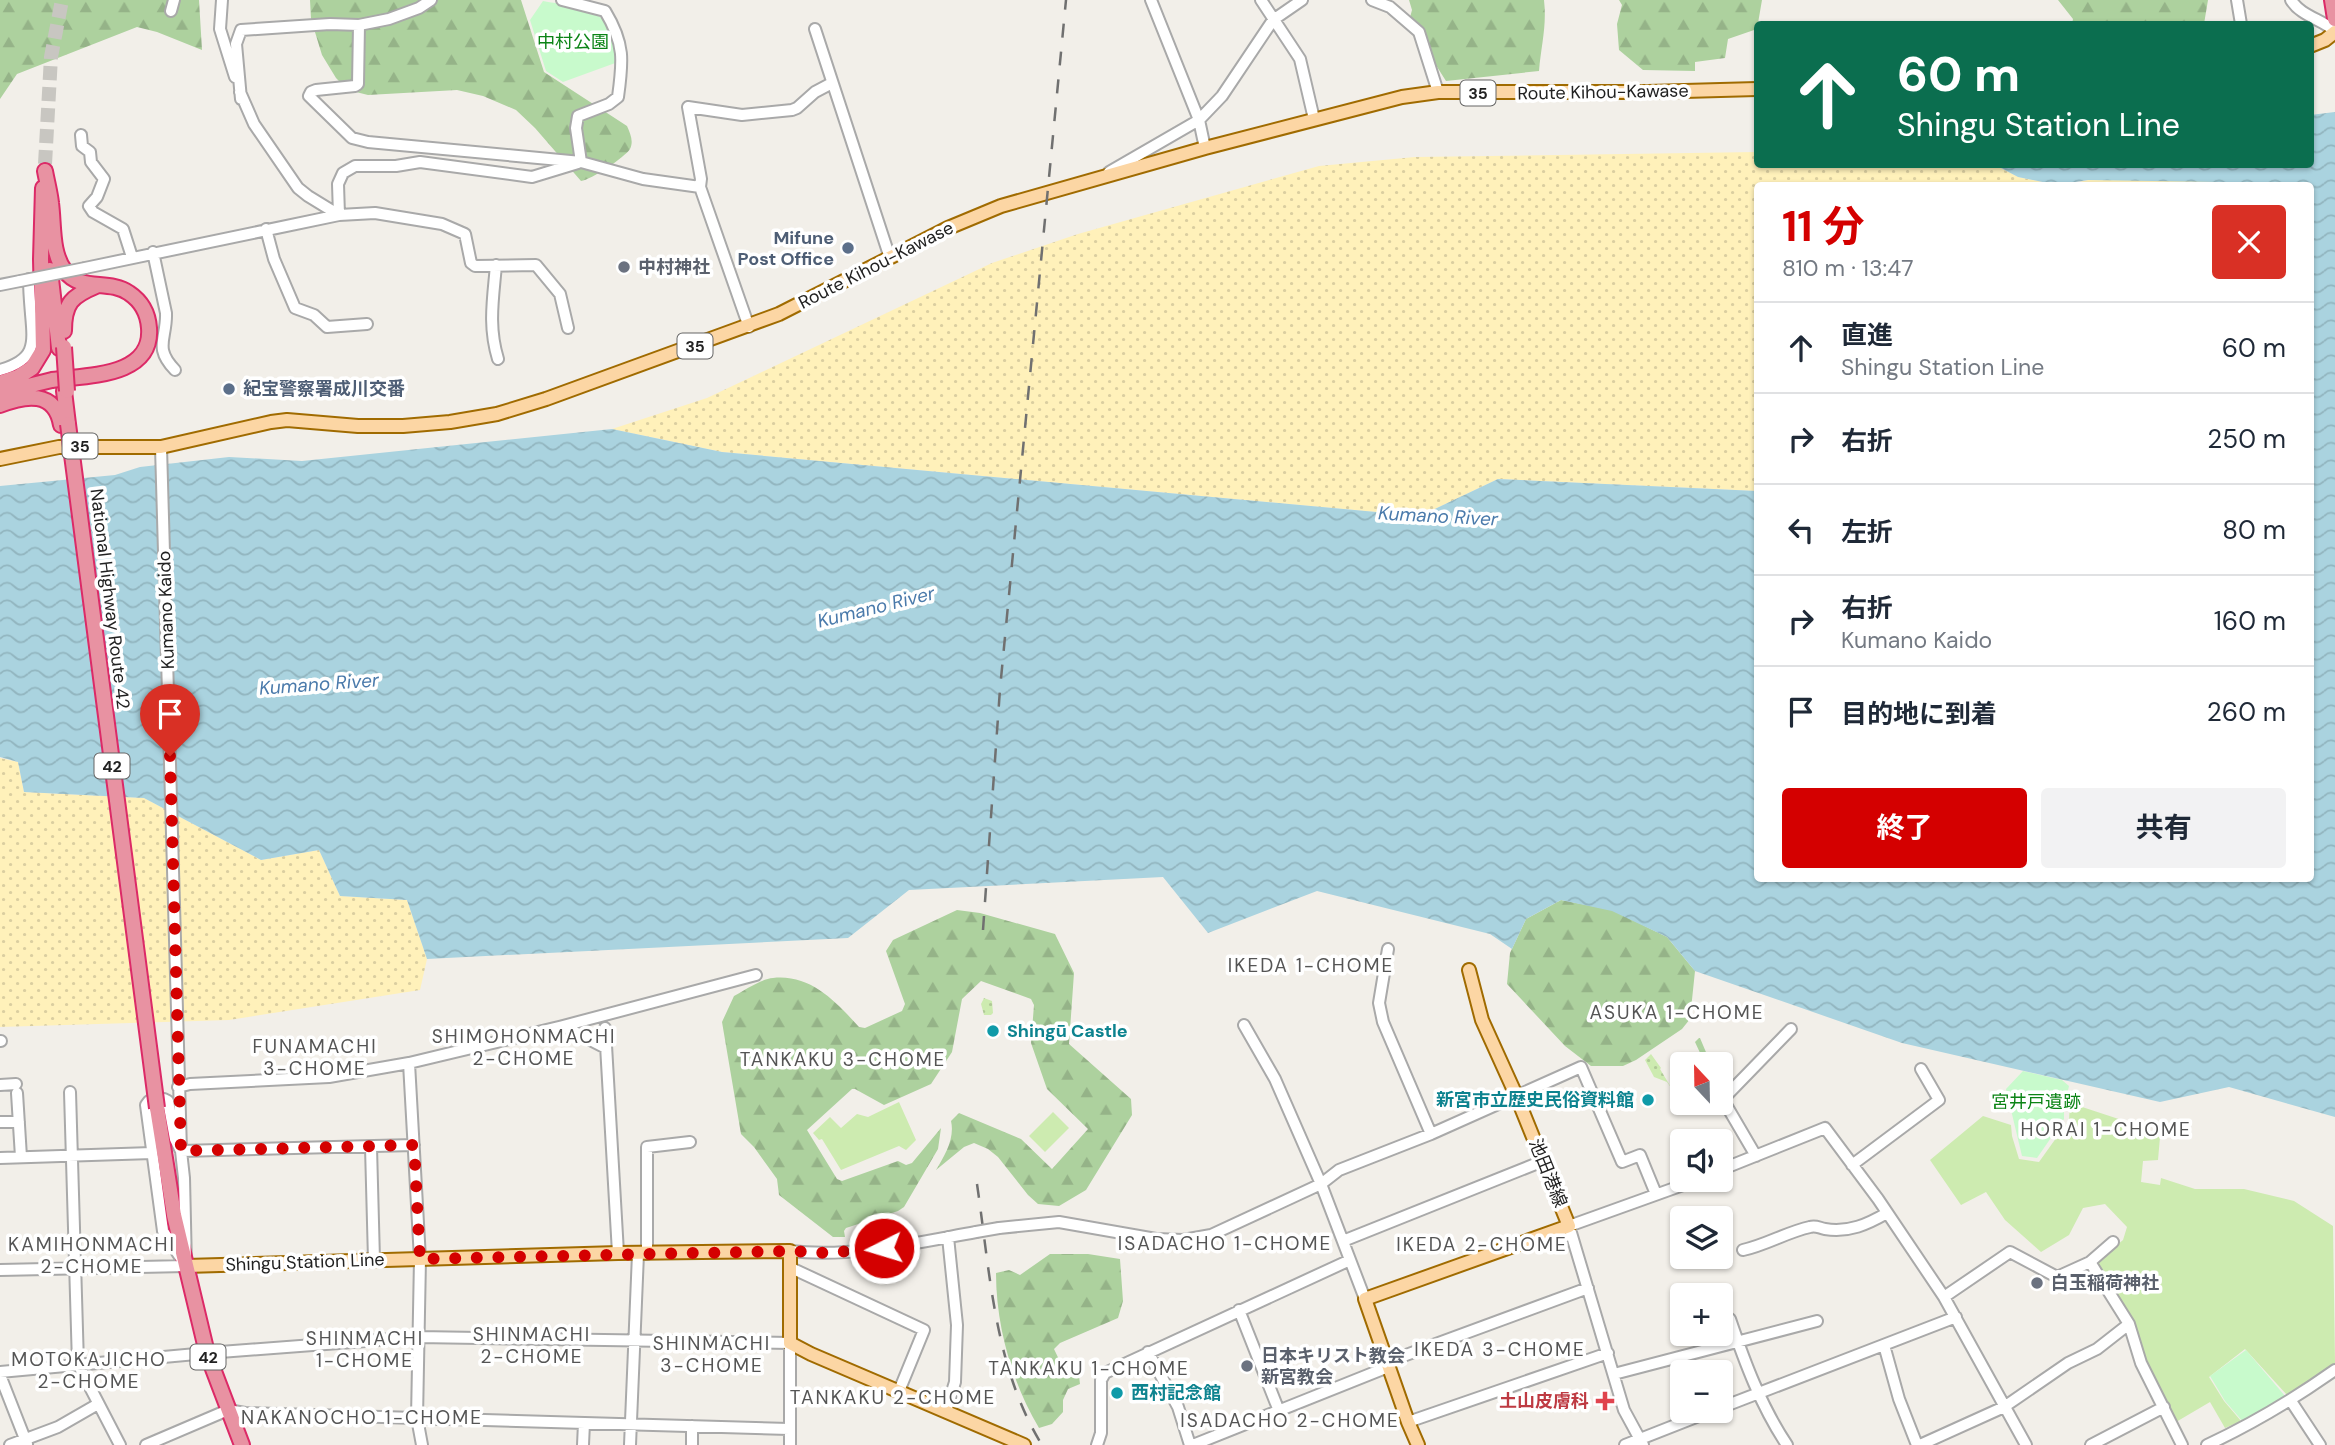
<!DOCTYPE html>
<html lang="ja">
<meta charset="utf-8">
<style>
body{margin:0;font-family:"DM Sans","Noto Sans JP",sans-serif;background:#f2f2f3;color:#1f2937;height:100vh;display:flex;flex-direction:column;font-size:26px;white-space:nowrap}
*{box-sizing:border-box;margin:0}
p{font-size:23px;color:#747a83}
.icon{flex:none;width:38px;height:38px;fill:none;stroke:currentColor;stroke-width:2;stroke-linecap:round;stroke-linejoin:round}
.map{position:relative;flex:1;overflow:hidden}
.drawer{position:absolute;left:1754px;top:182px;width:560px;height:700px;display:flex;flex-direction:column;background:#fff;border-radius:7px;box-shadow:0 2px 5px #0004}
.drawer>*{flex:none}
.hud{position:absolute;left:1754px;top:21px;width:560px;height:147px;border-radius:7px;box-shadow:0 2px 5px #0004;background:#0b6e4f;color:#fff;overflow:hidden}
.needle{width:46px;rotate:338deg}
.buttons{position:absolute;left:1670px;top:1052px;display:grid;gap:14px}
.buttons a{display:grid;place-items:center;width:63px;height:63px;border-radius:7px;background:#fff;box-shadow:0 2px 5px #0004;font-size:35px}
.pin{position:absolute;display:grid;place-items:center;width:60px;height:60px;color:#fff;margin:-72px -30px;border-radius:50% 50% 50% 0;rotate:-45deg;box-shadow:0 0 7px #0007}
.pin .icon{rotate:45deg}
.me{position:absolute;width:77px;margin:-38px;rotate:265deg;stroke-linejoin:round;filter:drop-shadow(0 0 5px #0008)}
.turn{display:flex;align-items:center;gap:24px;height:147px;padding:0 28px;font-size:32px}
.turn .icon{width:91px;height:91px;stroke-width:2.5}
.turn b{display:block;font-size:49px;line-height:60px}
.round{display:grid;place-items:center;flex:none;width:74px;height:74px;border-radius:7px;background:#f2f2f3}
.headline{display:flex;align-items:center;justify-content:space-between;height:119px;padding:0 28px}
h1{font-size:42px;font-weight:700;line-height:52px;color:#d40000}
.primary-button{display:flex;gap:14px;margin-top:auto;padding:14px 28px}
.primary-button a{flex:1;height:80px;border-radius:7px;background:#d40000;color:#fff;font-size:28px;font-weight:700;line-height:80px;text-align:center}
.primary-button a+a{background:#f2f2f3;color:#1f2937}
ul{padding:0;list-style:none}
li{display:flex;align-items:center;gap:21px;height:91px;padding:0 28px;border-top:2px solid #e0e1e3}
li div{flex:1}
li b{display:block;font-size:26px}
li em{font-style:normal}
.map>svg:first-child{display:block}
.grass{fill:#cdebb0}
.forest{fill:url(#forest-firs)}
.sand{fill:url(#sand-dots)}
.park{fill:#c8facc}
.garden{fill:url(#garden-dots)}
.water{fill:url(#water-waves)}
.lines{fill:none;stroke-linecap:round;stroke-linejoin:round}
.highway-tunnel{stroke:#c8c6c1;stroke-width:14;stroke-dasharray:14 7;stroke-linecap:butt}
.minor-casing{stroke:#a9a9a9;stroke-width:14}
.major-casing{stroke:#a06b00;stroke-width:16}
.highway-casing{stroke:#dc2a67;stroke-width:18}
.minor{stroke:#fff;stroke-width:10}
.major{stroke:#fcd6a4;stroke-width:12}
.highway{stroke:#e892a2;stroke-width:14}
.rail{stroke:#707070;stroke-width:2.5;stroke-dasharray:14 14;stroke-linecap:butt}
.minor-bridge-casing{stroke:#a9a9a9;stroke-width:14;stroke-linecap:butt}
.highway-bridge-casing{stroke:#dc2a67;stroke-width:18;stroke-linecap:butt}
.minor-bridge{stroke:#fff;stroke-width:10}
.highway-bridge{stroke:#e892a2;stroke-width:14}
.route{stroke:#d40000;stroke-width:12;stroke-dasharray:0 21.6}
.service-dot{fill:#5c6f8a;stroke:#fff;stroke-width:2.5}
.worship-dot{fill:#6b7280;stroke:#fff;stroke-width:2.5}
.culture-dot{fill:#0f9aa8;stroke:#fff;stroke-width:2.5}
.health-dot{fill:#e0444e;stroke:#fff;stroke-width:2.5}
.labels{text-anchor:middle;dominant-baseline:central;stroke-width:7;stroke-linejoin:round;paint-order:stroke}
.shield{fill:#fff;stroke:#646464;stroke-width:2}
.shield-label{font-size:16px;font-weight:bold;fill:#222}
.park-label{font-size:18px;fill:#0c8416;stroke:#fff}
.street-label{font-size:18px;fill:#222;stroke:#fff}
.service-label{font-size:18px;font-weight:bold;fill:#4e5e75;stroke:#fff;text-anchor:end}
.worship-label{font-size:18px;font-weight:bold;fill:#5b616d;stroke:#fff;text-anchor:start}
.culture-label{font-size:18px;font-weight:bold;fill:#0d838f;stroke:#fff;text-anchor:start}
.health-label{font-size:18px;font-weight:bold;fill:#be3a42;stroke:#fff;text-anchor:end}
.water-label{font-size:19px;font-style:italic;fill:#4a7aab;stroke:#fff}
.neighbourhood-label{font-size:19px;letter-spacing:2px;fill:#555;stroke:#fff}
</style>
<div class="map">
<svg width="2335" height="1445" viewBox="0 0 2335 1445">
<defs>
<pattern id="forest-firs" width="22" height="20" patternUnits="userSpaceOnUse" patternTransform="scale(1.75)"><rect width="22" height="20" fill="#add19e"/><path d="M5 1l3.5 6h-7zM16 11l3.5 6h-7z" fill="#95b388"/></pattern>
<pattern id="sand-dots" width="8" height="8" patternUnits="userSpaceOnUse" patternTransform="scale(1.75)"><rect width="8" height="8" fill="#fff1ba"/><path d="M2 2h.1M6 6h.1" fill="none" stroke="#dacea0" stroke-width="1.8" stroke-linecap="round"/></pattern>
<pattern id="garden-dots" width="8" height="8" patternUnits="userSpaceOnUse" patternTransform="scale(1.75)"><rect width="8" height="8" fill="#cdebb0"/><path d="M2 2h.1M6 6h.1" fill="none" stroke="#b0c997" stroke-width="1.8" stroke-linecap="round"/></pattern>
<pattern id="water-waves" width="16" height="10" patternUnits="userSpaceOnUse" patternTransform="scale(1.75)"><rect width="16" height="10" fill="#aad3df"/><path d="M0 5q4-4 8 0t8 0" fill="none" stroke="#92b5bf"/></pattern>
</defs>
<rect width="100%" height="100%" fill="#f2efe9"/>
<path class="grass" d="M899 1102 916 1140 906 1150 899 1146 841 1170 822 1139 819 1140 813 1133 830 1117 841 1128 857 1114 868 1117Z
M2070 1103 2143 1127V1134L2160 1137 2158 1160 2143 1161 2141 1182 2160 1185 2161 1178 2195 1189H2244L2294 1201 2333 1226 2335 1363 2287 1395 2245 1349 2209 1377 2224 1401 2241 1421 2225 1428 2210 1402 2176 1422 2095 1263 2123 1240 2127 1227 2105 1204 2083 1208 2069 1235 2041 1252 2005 1220 1986 1192 1961 1205 1930 1160 1983 1116 2011 1125 2012 1136 2019 1159 2039 1162 2069 1120Z
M1053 1112 1069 1128 1045 1152 1029 1136Z"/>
<path class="forest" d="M0 0H199L202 50 157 32 137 27 17 74 0 99Z
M310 0H521L544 72 627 126C630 133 634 141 630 149 625 157 591 180 581 181L535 128 516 110 483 96 457 90 368 95 348 90 336 78 322 55 311 19Z
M1409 0H1544C1547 26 1541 46 1539 71L1446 81 1420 40 1408 25 1412 10Z
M1619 0H1762L1757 29 1728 39 1725 58 1695 62V71L1643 70 1619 50 1617 24 1622 5Z
M2058 0H2208L2204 24H2072L2073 19Z
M1561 900 1612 910 1667 937 1695 971 1690 1019 1682 1029 1636 1060 1623 1066H1591L1565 1046 1507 984 1510 953 1526 919Z
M957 910 980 913 1055 934 1074 973 1069 1044 1131 1099 1132 1115 1086 1190 1059 1206 1038 1204 1028 1195 998 1157 988 1149 974 1143 964 1147 936 1170C945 1155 955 1138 951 1121L959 1113 1021 1139 1052 1169 1088 1129 1047 1089 1031 1043 1034 1005 1031 999 981 981 962 999 952 1052 931 1084 884 1105 855 1089H852L807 1130 837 1179 842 1181 898 1161 906 1165 912 1163 941 1128 938 1149 904 1207 898 1211 846 1228 844 1231 845 1237H833L779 1195 777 1179 754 1147 741 1134 722 1022 734 996C745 990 761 979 773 978 811 974 836 1002 859 1027L865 1028 902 1011 905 1004 886 951 893 940Z
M1699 1038H1700L1711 1064H1696L1701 1055 1695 1042Z
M1050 1254H1088L1120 1259 1123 1301 1118 1318 1060 1343 1054 1349 1064 1370 1079 1376 1080 1384 1068 1389 1063 1400V1412L1052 1424 1039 1428C1012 1383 996 1326 996 1273L1009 1270 1020 1275Z"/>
<path class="sand" d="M1757 152V164L1973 165 2001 168 2018 177 2057 185 1757 186V491L1498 479 1420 516 722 452 612 429 707 398 992 263 1078 234 1319 166 1415 157Z
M2225 177 2217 185 2063 186 2088 180Z
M0 758 18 762 24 792 144 798 261 860 319 850 340 896 407 900 427 959 420 990 229 1020 0 1027Z"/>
<path class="park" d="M543 1C563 5 596 6 608 26 614 34 616 47 620 57L618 62 563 82 546 71 530 20Z
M2023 1071 2062 1080 2069 1086 2064 1107V1119L2037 1158 2022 1156 2006 1089Z
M2246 1350 2285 1396 2244 1423 2225 1401 2210 1376Z"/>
<path class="garden" d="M984 998 992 1001 993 1013 991 1015H984L981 1004Z
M1651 1054 1661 1068 1660 1069 1672 1089 1667 1082 1654 1077 1645 1060Z"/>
<path class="water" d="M2335 112V1117L2229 1087 2160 1102 1902 1043 1695 971 1667 937 1612 911 1561 900 1526 919 1512 949 1490 934 1317 891 1208 933 1163 877 909 890 848 938 427 959 407 900 340 896 319 850 261 860 144 798 24 792 18 762 0 757V486L115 475 140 467 229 457 302 461 612 429 722 452 1420 516 1498 479 1757 491V878H2310V186H2214L2216 182 2088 180 2057 185 2018 177 2001 168 1973 165 2310 164V115Z"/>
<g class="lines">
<path class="highway-tunnel" d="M45 164 51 57 62 0"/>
<defs>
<path id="minor" d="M222 0 220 29 235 77
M562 0 605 11C625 44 623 61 618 97L609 104 578 116 576 128 581 162
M1151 0 1199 120 1205 148
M1261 0 1300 59 1314 119
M1372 0 1390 7 1419 32 1438 92
M2237 0 2241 24
M2291 0C2301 16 2321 19 2335 31
M171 11 174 0
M359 25 358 84 355 86 316 90 311 92 309 96 352 138 368 142 581 162 643 179 700 187 749 327
M815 29 890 258
M240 92 254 124 298 188 308 196 339 215
M241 99 236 44 241 30 330 24 359 25 389 19 419 8 431 0
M81 135 82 146 90 152 91 162 104 179 97 197 89 206 93 212 123 229 132 257
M1109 172 1199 120 1222 96 1273 20 1302 0
M700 187 701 179 688 107 742 115 792 110 797 108 815 92 832 83
M339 215 338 184 343 173 355 166H396L420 162 532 177 578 163
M266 229 274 259 295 308 314 315 327 327 367 324
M153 252 166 313C167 339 153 347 175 370
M496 265C493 300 488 326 498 359
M85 268 339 215 375 213 442 224 465 234 471 263 475 266 536 265 560 294 568 328
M0 285 20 281
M0 370C35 360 34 346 31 314 30 302 29 291 29 279
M161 447 181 1151
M1388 949 1379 1003 1383 1022 1431 1134
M1244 1025 1275 1079 1321 1184 1365 1299
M563 1026 606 1048
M605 1028 618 1253
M0 1041H1
M409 1063 420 1259 417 1418 422 1445
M0 1085 16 1084
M178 1087 190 1084 329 1077 409 1063 563 1026 756 975
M70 1092 78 1364 120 1445
M17 1093 21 1157
M164 1099 168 1101 175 1139 181 1151 184 1178 186 1266 163 1231 146 1105 149 1101Z
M0 1122H19
M371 1147 374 1260
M181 1151 414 1145
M1756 1156 1725 1103V1097L1791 1029
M0 1158 152 1153
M1852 1165 1939 1100 1921 1069
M1720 1170 1825 1128 1878 1199 1944 1297 2026 1445
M999 1228 1059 1222 1156 1239 1183 1240 1211 1235 1321 1184 1339 1170 1431 1134 1581 1067 1622 1162 1640 1155 1656 1194
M1343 1241 1543 1161
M1743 1250C1766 1245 1787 1232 1810 1227 1816 1225 1819 1228 1825 1229 1849 1233 1868 1224 1887 1213
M790 1251C852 1258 915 1243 976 1232
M647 1254V1147L690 1142
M2090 1262 2129 1324 2141 1363 2182 1445
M789 1267 924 1330 899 1391
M0 1270 186 1266
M1944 1297 2010 1252 2057 1277 2090 1262 2113 1242
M1239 1310 1279 1411
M1730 1319C1745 1363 1761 1406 1787 1445
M1884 1345 1899 1399 1917 1445
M1148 1352 1178 1407 1190 1445
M1387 1362 1588 1288
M0 1372 207 1353 418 1337 790 1343V1445
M1614 1374 1817 1321
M0 1375 27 1444
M2291 1401 2320 1445
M1720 1408 1956 1317
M946 1411 955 1382 957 1325 948 1237
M1408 1422 1608 1353
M10 1445 58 1427 98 1404
M146 1445 228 1410 245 1413 789 1429
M583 1445 584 1423
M630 1445 638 1254
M692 1445V1426
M1097 1445 1101 1433V1380L1105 1373 1350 1260
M1193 1445 1388 1367
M1625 1445 1714 1410
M1643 1445 1624 1410 1569 1226 1697 1180
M1920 1445 2004 1407 2068 1363 2097 1349 2129 1324
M2091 1445 2164 1407
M2207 1445C2252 1424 2294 1399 2335 1370"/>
<path id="major" d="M2310 46 2325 40 2335 32
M0 459 59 447H161L271 422 287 420 358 426H403L450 422 497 414 546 399 779 314 948 228 1001 206 1205 148 1402 97 1438 92H1648L1757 89
M186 1266 618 1253 790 1251V1343L811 1354 1024 1445
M1418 1445 1408 1422 1365 1299 1569 1226 1516 1095 1482 1020 1469 970"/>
<path id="highway" d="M2332 0 2335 19
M50 270 59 348
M64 331C64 303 72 296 96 286
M0 383 18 377 32 368 43 350 41 259 43 188
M64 391 68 424
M0 395C17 389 34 384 52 380 85 375 153 378 149 328 148 313 141 301 129 293 109 279 80 292 65 271 51 253 54 225 51 203 50 193 47 182 45 171
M0 405C25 395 55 390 61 425
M157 1108 174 1215 207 1353 242 1445"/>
</defs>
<use href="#minor" class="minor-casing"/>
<use href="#major" class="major-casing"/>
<use href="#highway" class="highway-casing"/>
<use href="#minor" class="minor"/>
<use href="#major" class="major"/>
<use href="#highway" class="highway"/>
<path class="rail" d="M983 930 1000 689 1066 0
M977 1184C990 1272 994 1367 1042 1445"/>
<defs>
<path id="minor-bridge" d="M20 281 85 268
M976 1232 999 1228"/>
<path id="highway-bridge" d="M64 347 67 391
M68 424 157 1108"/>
</defs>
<use href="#minor-bridge" class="minor-bridge-casing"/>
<use href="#highway-bridge" class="highway-bridge-casing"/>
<use href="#minor-bridge" class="minor-bridge"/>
<use href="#highway-bridge" class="highway-bridge"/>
</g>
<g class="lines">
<path class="route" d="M170 756 181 1151 414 1145 420 1259 790 1251 827 1253 884 1248"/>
</g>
<g class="service-dot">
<circle cx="848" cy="248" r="7"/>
<circle cx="229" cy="389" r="7"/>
</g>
<g class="worship-dot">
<circle cx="624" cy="267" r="7"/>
<circle cx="2037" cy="1283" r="7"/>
<circle cx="1247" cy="1366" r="7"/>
</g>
<g class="culture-dot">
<circle cx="993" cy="1031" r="7"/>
<circle cx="1648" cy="1100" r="7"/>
<circle cx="1117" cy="1393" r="7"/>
</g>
<path class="health-dot" d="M1601.5 1390.5h7v7h7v7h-7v7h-7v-7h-7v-7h7z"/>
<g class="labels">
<g class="shield">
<rect x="1460.5" y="80.5" width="35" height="25" rx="5"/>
<rect x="677.5" y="333.5" width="35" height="25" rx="5"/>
<rect x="62.5" y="433.5" width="35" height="25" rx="5"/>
<rect x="94.5" y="753.5" width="35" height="25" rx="5"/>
<rect x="190.5" y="1344.5" width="35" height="25" rx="5"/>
</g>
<g class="shield-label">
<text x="1478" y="93">35</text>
<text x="695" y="346">35</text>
<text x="80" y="446">35</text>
<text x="112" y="766">42</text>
<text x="208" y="1357">42</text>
</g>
<g class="park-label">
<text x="573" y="42">中村公園</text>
<text x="2036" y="1102">宮井戸遺跡</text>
</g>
<g class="street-label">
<text transform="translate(1603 92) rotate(-1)">Route Kihou-Kawase</text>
<text transform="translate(876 265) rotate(-27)">Route Kihou-Kawase</text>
<text transform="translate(110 599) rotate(83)">National Highway Route 42</text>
<text transform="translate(166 610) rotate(-92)">Kumano Kaido</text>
<text transform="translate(1548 1173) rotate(68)">池田港線</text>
<text transform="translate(305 1262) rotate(-2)">Shingu Station Line</text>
</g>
<g class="service-label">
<text x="834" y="238">Mifune<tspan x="834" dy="21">Post Office</tspan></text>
<text x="243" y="389" text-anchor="start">紀宝警察署成川交番</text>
</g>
<g class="worship-label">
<text x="638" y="267">中村神社</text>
<text x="2051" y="1283">白玉稲荷神社</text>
<text x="1261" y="1356">日本キリスト教会<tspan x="1261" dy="21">新宮教会</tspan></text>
</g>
<g class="culture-label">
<text x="1007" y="1031">Shingū Castle</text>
<text x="1634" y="1100" text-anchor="end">新宮市立歴史民俗資料館</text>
<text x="1131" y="1393">西村記念館</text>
</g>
<g class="health-label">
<text x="1589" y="1401">土山皮膚科</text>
</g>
<g class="water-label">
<text transform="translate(1438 516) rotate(3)">Kumano River</text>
<text transform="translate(876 607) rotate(-14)">Kumano River</text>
<text transform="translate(319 684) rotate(-4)">Kumano River</text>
</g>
<g class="neighbourhood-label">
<text x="1311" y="965">IKEDA 1-CHOME</text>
<text x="1677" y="1012">ASUKA 1-CHOME</text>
<text x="524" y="1036">SHIMOHONMACHI<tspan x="524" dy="22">2-CHOME</tspan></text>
<text x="315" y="1046">FUNAMACHI<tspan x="315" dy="22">3-CHOME</tspan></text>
<text x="843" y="1059">TANKAKU 3-CHOME</text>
<text x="2106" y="1129">HORAI 1-CHOME</text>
<text x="1225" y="1243">ISADACHO 1-CHOME</text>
<text x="92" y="1244">KAMIHONMACHI<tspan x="92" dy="22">2-CHOME</tspan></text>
<text x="1482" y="1244">IKEDA 2-CHOME</text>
<text x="532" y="1334">SHINMACHI<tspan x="532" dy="22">2-CHOME</tspan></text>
<text x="365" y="1338">SHINMACHI<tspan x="365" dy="22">1-CHOME</tspan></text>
<text x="712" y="1343">SHINMACHI<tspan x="712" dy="22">3-CHOME</tspan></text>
<text x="1500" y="1349">IKEDA 3-CHOME</text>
<text x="89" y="1359">MOTOKAJICHO<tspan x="89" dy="22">2-CHOME</tspan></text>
<text x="1089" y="1368">TANKAKU 1-CHOME</text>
<text x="893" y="1397">TANKAKU 2-CHOME</text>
<text x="362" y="1417">NAKANOCHO 1-CHOME</text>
<text x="1290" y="1420">ISADACHO 2-CHOME</text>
</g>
</g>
</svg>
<div class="buttons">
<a><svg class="needle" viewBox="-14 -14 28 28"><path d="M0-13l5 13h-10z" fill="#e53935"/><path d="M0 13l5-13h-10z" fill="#747a83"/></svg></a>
<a><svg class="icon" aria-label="sound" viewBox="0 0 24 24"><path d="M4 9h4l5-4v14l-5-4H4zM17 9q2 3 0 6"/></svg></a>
<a><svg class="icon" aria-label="layers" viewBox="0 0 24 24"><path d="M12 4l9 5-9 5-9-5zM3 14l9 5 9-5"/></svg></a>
<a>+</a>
<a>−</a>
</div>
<div class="pin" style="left:170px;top:756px;background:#d93025"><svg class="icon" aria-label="arrive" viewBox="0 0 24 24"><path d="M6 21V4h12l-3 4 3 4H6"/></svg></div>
<svg class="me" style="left:884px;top:1248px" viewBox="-20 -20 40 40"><circle r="17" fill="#d40000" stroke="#fff" stroke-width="3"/><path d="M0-11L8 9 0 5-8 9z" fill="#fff"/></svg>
<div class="hud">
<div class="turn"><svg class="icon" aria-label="ahead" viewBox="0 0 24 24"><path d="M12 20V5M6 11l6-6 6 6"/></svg><div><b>60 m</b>Shingu Station Line</div></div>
</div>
<section class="drawer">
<div class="headline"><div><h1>11 分</h1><p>810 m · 13:47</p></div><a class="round" style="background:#d93025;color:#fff"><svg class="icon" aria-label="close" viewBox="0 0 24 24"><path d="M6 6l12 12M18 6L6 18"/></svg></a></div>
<ul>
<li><svg class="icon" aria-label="ahead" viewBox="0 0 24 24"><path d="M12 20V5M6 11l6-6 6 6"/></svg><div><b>直進</b><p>Shingu Station Line</p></div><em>60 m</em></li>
<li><svg class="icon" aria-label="right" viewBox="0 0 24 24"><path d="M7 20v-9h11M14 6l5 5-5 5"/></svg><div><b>右折</b></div><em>250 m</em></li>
<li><svg class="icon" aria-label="left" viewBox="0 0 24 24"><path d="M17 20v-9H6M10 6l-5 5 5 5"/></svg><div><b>左折</b></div><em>80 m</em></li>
<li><svg class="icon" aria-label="right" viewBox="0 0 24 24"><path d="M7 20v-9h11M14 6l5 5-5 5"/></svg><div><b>右折</b><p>Kumano Kaido</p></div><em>160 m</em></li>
<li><svg class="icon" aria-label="arrive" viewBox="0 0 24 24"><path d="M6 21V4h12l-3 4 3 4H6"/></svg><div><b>目的地に到着</b></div><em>260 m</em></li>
</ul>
<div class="primary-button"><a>終了</a><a>共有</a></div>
</section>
</div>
